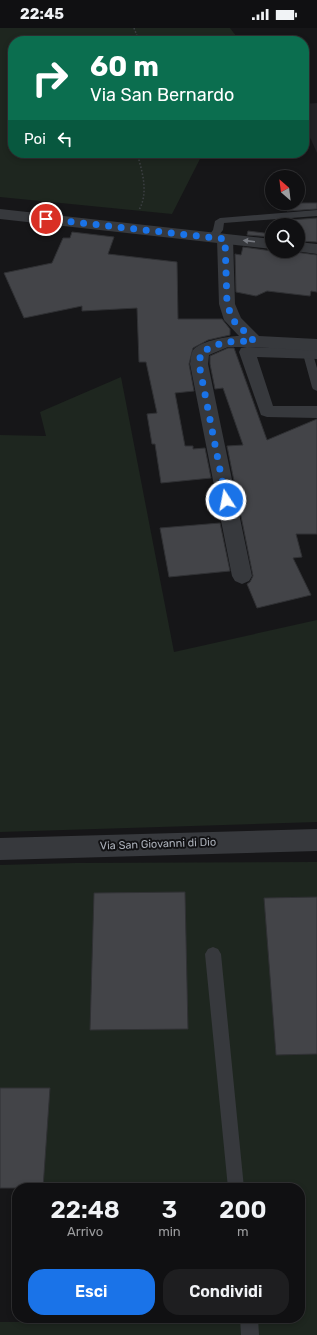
<!DOCTYPE html>
<html lang="it">
<style>
body{margin:0;font-family:Rubik,sans-serif;background:#1e1e20;color:#f1f3f6;height:100vh;display:flex;flex-direction:column;font-size:15px;white-space:nowrap}
*{box-sizing:border-box;margin:0}
p{font-size:13px;color:#9c9d9f}
.icon{flex:none;width:22px;height:22px;fill:none;stroke:currentColor;stroke-width:2;stroke-linecap:round;stroke-linejoin:round}
.map{position:relative;flex:1;overflow:hidden}
.side{position:absolute;left:12px;top:1155px;width:293px;height:140px;display:flex;flex-direction:column;background:#101012;border-radius:16px;box-shadow:0 2px 6px #0003,0 0 0 1px #303032}
.side>*{flex:none}
.top-card{position:absolute;left:8px;top:8px;width:301px;height:122px;border-radius:16px;box-shadow:0 2px 6px #0003,0 0 0 1px #303032;background:#0b6e4f;color:#fff;overflow:hidden}
.needle{width:26px;rotate:332deg}
.fabs{position:absolute;left:265px;top:142px;display:grid;gap:8px}
.fabs a{display:grid;place-items:center;width:40px;height:40px;border-radius:50%;background:#101012;box-shadow:0 2px 6px #0003,0 0 0 1px #303032;font-size:20px}
.pin{position:absolute;display:grid;place-items:center;width:34px;height:34px;color:#fff;margin:-17px;border:2px solid #fff;border-radius:50%;box-shadow:0 1px 4px #0007}
.me{position:absolute;width:44px;margin:-22px;rotate:349deg;stroke-linejoin:round;filter:drop-shadow(0 0 3px #0008)}
.turn{display:flex;align-items:center;gap:14px;height:84px;padding:0 16px;font-size:18px}
.turn .icon{width:52px;height:52px;stroke-width:2.5}
.turn b{display:block;font-size:28px;line-height:34px}
.then{display:flex;align-items:center;height:38px;padding:0 16px;background:#0003;gap:8px;font-size:15px}
.eta{display:flex;justify-content:space-evenly;align-items:center;height:68px;text-align:center}
.eta b{font-size:24px;font-weight:600;line-height:28px}
.action{display:flex;gap:8px;margin-top:auto;padding:8px 16px}
.action a{flex:1;height:46px;border-radius:16px;background:#1a73e8;color:#fff;font-size:16px;font-weight:600;line-height:46px;text-align:center}
.action a+a{background:#1e1e20;color:#f1f3f6}
.status{display:flex;justify-content:space-between;align-items:center;height:28px;padding:0 20px;background:#101012;direction:ltr}
.status svg{height:11px;fill:currentColor}
.map>svg:first-child{display:block}
.built{fill:#222225}
.green{fill:#1e261f;fill-rule:evenodd}
.building{fill:#434448;stroke:#303134}
.lines{fill:none;stroke-linecap:round;stroke-linejoin:round}
.path{stroke:#3d4044;stroke-width:1.5;stroke-dasharray:1.5 2;stroke-linecap:butt}
.service{fill:#37393d;fill-rule:evenodd}
.pedestrian{fill:#37393d;fill-rule:evenodd}
.minor{fill:#37393d;fill-rule:evenodd}
.tertiary{fill:#37393d;fill-rule:evenodd}
.oneway{fill:#767980}
.route{stroke:#1a73e8;stroke-width:7;stroke-dasharray:0 12.6}
.labels{text-anchor:middle;dominant-baseline:central;stroke-width:4;stroke-linejoin:round;paint-order:stroke}
.street-label{font-size:11px;fill:#a9aeb7;stroke:#111113}
</style>
<div class="status"><b>22:45</b><svg viewBox="0 0 49 12"><path d="M0 12V9h3v3zM5 12V6h3v6zM10 12V3h3v9zM15 12V0h3v12zM26 1h20v11H26zM47 4h2v5h-2z"/></svg></div>
<div class="map">
<svg width="317" height="1307" viewBox="0 0 317 1307">
<rect width="100%" height="100%" fill="#161618"/>
<path class="built" d="M317 75V125L304 96V76Z"/>
<path class="green" d="M0 0H230L240 13H13V125H203L172 186 0 169Z
M121 349 174 624 317 592V794L0 804V407L46 408 40 384Z
M317 834V869L264 870 276 1027 317 1026V1307H0V1294H34L35 1290H300V1160H43L50 1060H0V837L76 835ZM94 865H185L188 1001 90 1002Z"/>
<path class="building" d="M284 175H317V181L287 183Z
M317 190V214L298 213V197H292L290 192Z
M248 203 272 206V209L247 207Z
M72 204 114 209 108 226 177 234 178 291H222L230 301V307L208 312 193 320 189 336 194 363 175 365 185 418H193V421L205 420 211 450 161 455 155 416H152L147 386 157 385 146 334H139L137 280 82 283V278L24 290 4 245 52 235 63 210H70Z
M243 219 272 223H294L295 224 317 227V264L311 263 310 268 267 263 256 268 236 264 235 226 241 227Z
M228 320H234L267 412 317 391V506H296L302 529 293 530 311 567 257 580 247 556 250 554 253 548 227 418 243 417 223 360 215 361 210 336V328Z
M220 495 230 543 169 549 160 500Z
M185 864 188 1001 90 1002 94 865Z
M317 869V1026L276 1027 264 870Z
M0 1060H50L43 1160H0Z"/>
<g class="lines">
<path class="path" d="M134 0 139 13
M137 125C142 143 149 164 139 182"/>
<path class="service" d="M317 182V188L224 195 223 202 216 211H210L208 209 213 202 215 193 220 190Z
M308 314 313 317V326L317 340V363L313 361 312 359 303 326V317Z
M213 919 218 921 221 926 244 1160H228L205 926 208 921Z
M240 1290H258L259 1307H241Z"/>
<path class="pedestrian" d="M247 319 317 321V331L257 329 273 378H317V390L267 389 261 387 239 324 241 320Z"/>
<path class="minor" d="M225 206 231 208 233 211 235 276 241 290 259 308 317 311V323L254 319H228L209 327 208 336 252 548 249 553 242 556 235 553 232 548 190 336C191 331 191 324 194 321 202 313 228 308 239 308L224 292 219 276 217 211 219 208Z
M317 801V823L0 832V810Z"/>
<path class="tertiary" d="M0 181 272 211V221L0 191Z
M298 214 317 216V226L295 223H298Z"/>
</g>
<defs><path id="oneway-solid" d="M-6-.8H1V-3.2L6.5 0L1 3.2V.8H-6Z"/></defs>
<use class="oneway" href="#oneway-solid" transform="translate(249 213) rotate(-173)"/>
<g class="lines">
<path class="route" d="M46 191 225 211 227 276 233 292 254 313 224 314 201 324 199 336 226 472"/>
</g>
<g class="labels">
<g class="street-label">
<text transform="translate(158 816) rotate(-2)">Via San Giovanni di Dio</text>
</g>
</g>
</svg>
<div class="fabs">
<a><svg class="needle" viewBox="-14 -14 28 28"><path d="M0-13l5 13h-10z" fill="#e53935"/><path d="M0 13l5-13h-10z" fill="#9c9d9f"/></svg></a>
<a><svg class="icon" aria-label="search" viewBox="0 0 24 24"><circle cx="10" cy="10" r="6"/><path d="M15 15l6 6"/></svg></a>
</div>
<div class="pin" style="left:46px;top:191px;background:#d93025"><svg class="icon" aria-label="arrive" viewBox="0 0 24 24"><path d="M6 21V4h12l-3 4 3 4H6"/></svg></div>
<svg class="me" style="left:226px;top:472px" viewBox="-20 -20 40 40"><circle r="17" fill="#1a73e8" stroke="#fff" stroke-width="3"/><path d="M0-11L8 9 0 5-8 9z" fill="#fff"/></svg>
<div class="top-card">
<div class="turn"><svg class="icon" aria-label="right" viewBox="0 0 24 24"><path d="M7 20v-9h11M14 6l5 5-5 5"/></svg><div><b>60 m</b>Via San Bernardo</div></div>
<div class="then">Poi<svg class="icon" aria-label="left" viewBox="0 0 24 24"><path d="M17 20v-9H6M10 6l-5 5 5 5"/></svg></div>
</div>
<section class="side">
<div class="eta">
<div><b>22:48</b><p>Arrivo</p></div>
<div><b>3</b><p>min</p></div>
<div><b>200</b><p>m</p></div>
</div>
<div class="action"><a>Esci</a><a>Condividi</a></div>
</section>
</div>
